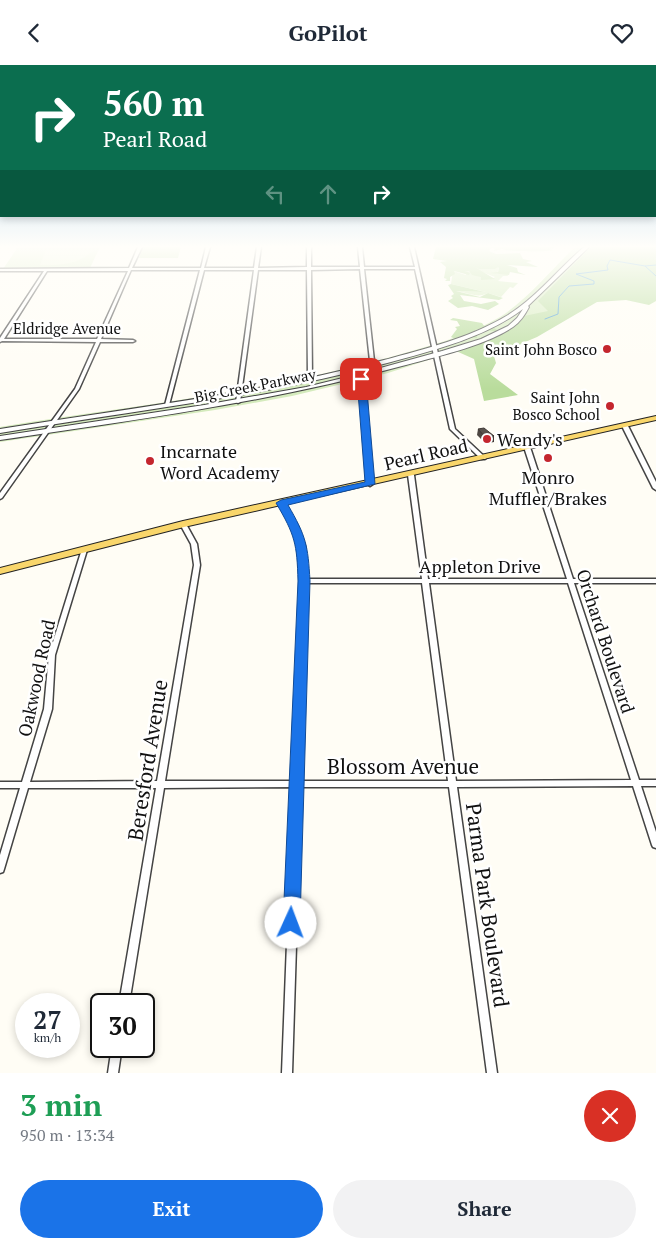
<!DOCTYPE html>
<meta charset="utf-8">
<style>
body{margin:0;font-family:"PT Serif",serif;background:#f2f2f3;color:#1f2937;height:100vh;display:flex;flex-direction:column;font-size:19px;white-space:nowrap}
*{box-sizing:border-box;margin:0}
p{font-size:16px;color:#747a83}
.icon{flex:none;width:28px;height:28px;fill:none;stroke:currentColor;stroke-width:2;stroke-linecap:round;stroke-linejoin:round}
.map{position:relative;height:1008px;overflow:hidden}
.panel{display:flex;flex-direction:column;background:#fff;flex:1}
.panel>*{flex:none}
.top-card{position:absolute;left:0px;top:0px;width:656px;height:152px;box-shadow:0 2px 8px #0003;background:#0b6e4f;color:#fff;overflow:hidden}
.speed{position:absolute;left:15px;top:928px;display:flex;gap:10px;font-size:25px;font-weight:700;text-align:center}
.speed>*{display:grid;place-content:center;width:65px;height:65px;border-radius:50%;background:#fff;box-shadow:0 2px 8px #0003;line-height:1}
.speed small{font-size:12px;font-weight:400}
.speed .limit{border:2px solid #111;border-radius:8px;background:#fff;color:#111}
.pin{position:absolute;display:grid;place-items:center;width:42px;height:42px;color:#fff;margin:-21px;border-radius:10px;box-shadow:0 2px 8px #0006}
.me{position:absolute;width:55px;margin:-28px;rotate:2deg;stroke-linejoin:round;filter:drop-shadow(0 0 4px #0008)}
.turn{display:flex;align-items:center;gap:18px;height:105px;padding:0 20px;font-size:22px}
.turn .icon{width:65px;height:65px;stroke-width:2.5}
.turn b{display:block;font-size:35px;line-height:42px}
.lanes{display:flex;align-items:center;height:48px;padding:0 20px;background:#0003;justify-content:center;gap:25px;direction:ltr}
.lanes .off{opacity:.35}
.round{display:grid;place-items:center;flex:none;width:52px;height:52px;border-radius:26px;background:#f2f2f3}
.head{display:flex;align-items:center;justify-content:space-between;height:85px;padding:0 20px}
h1{font-size:30px;font-weight:700;line-height:38px;color:#1e9e55}
.action{display:flex;gap:10px;margin-top:auto;padding:10px 20px}
.action a{flex:1;height:58px;border-radius:30px;background:#1a73e8;color:#fff;font-size:20px;font-weight:700;line-height:58px;text-align:center}
.action a+a{background:#f2f2f3;color:#1f2937}
header{display:flex;justify-content:space-between;align-items:center;height:65px;padding:0 20px;background:#fff;font-size:22px;font-weight:700}
.map>svg:first-child{display:block}
.green{fill:#d5ebbd}
.forest{fill:#b9dc9c}
.pitch{fill:#e6f2cf}
.lines{fill:none;stroke-linecap:round;stroke-linejoin:round}
.stream{stroke:#3f96cf;stroke-width:1}
.minor-casing{stroke:#444;stroke-width:3}
.tertiary-casing{stroke:#444;stroke-width:2}
.primary-casing{stroke:#222;stroke-width:2}
.minor{fill:#fff;fill-rule:evenodd}
.tertiary{fill:#fff;fill-rule:evenodd}
.primary{fill:#f9d66b;fill-rule:evenodd}
.wall{fill:#4d4742}
.shaded-wall{fill:#3f3936}
.building{fill:#5a524d;stroke:#3f3936}
.route{fill:#1a73e8;stroke:#114b97}
.poi-dot{fill:#c4262e;stroke:#fff;stroke-width:2}
.labels{text-anchor:middle;dominant-baseline:central;stroke-width:5;stroke-linejoin:round;paint-order:stroke}
.far-street-label{font-size:15px;fill:#111;stroke:#fff}
.far-poi-label{font-size:15px;fill:#111;stroke:#fff;text-anchor:end}
.poi-label{font-size:18px;fill:#111;stroke:#fff;text-anchor:start}
.street-label{font-size:18px;fill:#111;stroke:#fff}
.near-street-label{font-size:21px;fill:#111;stroke:#fff}
</style>
<header><svg class="icon" aria-label="back" viewBox="0 0 24 24"><path d="M15 5l-7 7 7 7"/></svg>GoPilot<svg class="icon" aria-label="heart" viewBox="0 0 24 24"><path d="M12 20l-8-8c-3-5 5-10 8-4 3-6 11-1 8 4z"/></svg></header>
<div class="map">
<svg width="656" height="1008" viewBox="0 0 656 1008">
<rect width="100%" height="100%" fill="#fffdf5"/>
<path class="green" d="M18 182H100L90 203 3 204Z
M575 182H656L548 265 512 284 475 280 388 308 292 331 215 345 0 377V362C130 341 260 328 387 293 425 282 466 272 500 252 527 235 552 204 575 182Z
M473 201 498 202 499 205 496 209 507 208 508 211H503L498 216 518 218 513 223 510 222 501 232 488 228C477 234 468 227 455 226L486 227 451 219 453 206 466 210 465 206C472 205 485 212 492 214L495 212 477 205Z"/>
<path class="forest" d="M143 182H181L178 193H139Z
M436 182H557L549 184 553 185C549 187 507 187 502 184L494 186 495 183H491L489 186 496 189 520 188 523 194 532 196 526 197 538 202 507 200 517 203 518 207 526 210 510 207 509 210 490 208 498 207 499 204 498 202 495 204H479L473 201 495 214 481 215V212L472 210 469 206H465L470 208 469 210 454 206 455 209 450 212V216H445L447 214 444 213 446 202 440 197 447 196 433 194Z
M591 182H656V236L649 240 626 235 597 237 537 272 497 289 494 291 496 298 490 309 518 330 484 336 474 294 456 286 510 263 524 251 548 246 538 236Z
M451 219 485 227 456 226 480 232 488 228 503 233 499 235 460 230 464 236 481 239 495 236 499 239 488 245 472 241 458 243 448 236 453 233 451 231 454 229 448 220Z
M453 253 482 258 487 265 494 263 500 267 478 264 475 265 478 268 470 269H476L477 273 461 271 455 274 451 272 457 264 455 262 460 261 457 256 450 255Z"/>
<path class="pitch" d="M46 185H93C81 199 57 201 40 200Z"/>
<g class="lines">
<path class="stream" d="M656 200 645 201 656 211
M545 254 558 249 559 232 569 221 594 219V216L576 209 608 205 607 201 610 195 645 201"/>
<defs>
<path id="minor" d="M138 182H142L132 203H201L206 182H210L204 203H254L257 182H261L258 203 307 202V182H311V202H360L358 182H362L364 202H415L410 182H414L455 364 486 393 485 394H481L450 364 415 204H364L374 296 376 300 374 301H372L370 296 360 204 311 205 312 315 310 316 308 315 307 205H258L240 337 238 338 236 337 254 205H204L169 340 167 341 165 340 200 205H131L101 274 133 275 135 276 133 277H100L79 324 2 433 0 434V428L75 324 96 277 2 276 0 277V273L44 206H0V204L129 203ZM47 206H128L97 274H4Z
M359 310H361L363 311 373 419 370 421 367 419Z
M625 359 628 361 656 417V425L653 423 622 361Z
M527 380 530 382 573 514H656V518H574L639 715H656V721H641L656 767V783L653 782 652 780 633 721 457 722 497 1008H487L449 722H301L292 1008H282L293 722 164 723 129 939H119L156 723H28L4 804 3 807 0 808V790L20 723H0V717H22L44 644 49 590 82 484 84 483 87 485 55 590 52 644 30 717 157 716 194 500 191 479 180 459 183 457 186 459 197 479 200 500 165 716H293L301 516 299 481 291 460 278 438 279 437H283L297 460 305 481 307 514H422L408 410 411 408 414 410 428 514H567L524 382ZM307 518H422L448 716H301ZM429 518H568L631 715 456 716Z
M112 981H122L118 1008H108Z"/>
<path id="tertiary" d="M584 182H589L528 241 529 242C525 250 520 257 513 262 485 281 435 292 402 301 270 337 135 355 0 375V371L204 340 306 322 355 310 442 286 481 274 508 261 517 253 523 244C486 272 435 285 391 297 262 332 131 346 0 368V364C128 343 258 329 384 295 425 284 470 273 508 250 537 232 558 204 584 182Z"/>
<path id="primary" d="M656 351V355L184 462 0 509V503L183 456Z"/>
</defs>
<use href="#minor" class="minor-casing"/>
<use href="#tertiary" class="tertiary-casing"/>
<use href="#primary" class="primary-casing"/>
<use href="#minor" class="minor"/>
<use href="#tertiary" class="tertiary"/>
<use href="#primary" class="primary"/>
</g>
<path class="wall" d="M478 364 494 371V377L485 378 477 370Z"/>
<path class="shaded-wall" d="M494 371V377L485 378 486 373Z"/>
<path class="building" d="M484 363 494 371 486 373 478 364Z"/>
<linearGradient id="sky" x2="0" y2="1"><stop stop-color="#95c6ee"/><stop offset="0.56" stop-color="#fffefa"/><stop offset="1" stop-color="#fffefa" stop-opacity="0"/></linearGradient>
<rect width="656" height="324" fill="url(#sky)"/>
<path class="route" d="M361 312 366 314 375 419 288 440C306 471 308 480 310 516L300 858 297 864 291 866 285 864 283 858 298 516C297 479 295 470 276 438L281 435 365 417 357 314Z"/>
<g class="poi-dot">
<circle cx="607" cy="284" r="5"/>
<circle cx="610" cy="341" r="5"/>
<circle cx="487" cy="374" r="5"/>
<circle cx="548" cy="393" r="5"/>
<circle cx="150" cy="396" r="5"/>
</g>
<g class="labels">
<g class="far-street-label">
<text x="67" y="263">Eldridge Avenue</text>
<text transform="translate(255 320) rotate(-11)">Big Creek Parkway</text>
</g>
<g class="far-poi-label">
<text x="597" y="284">Saint John Bosco</text>
<text x="600" y="332">Saint John<tspan x="600" dy="17">Bosco School</tspan></text>
</g>
<g class="poi-label">
<text x="497" y="374">Wendy's</text>
<text x="160" y="386">Incarnate<tspan x="160" dy="21">Word Academy</tspan></text>
<text x="548" y="412" text-anchor="middle">Monro<tspan x="548" dy="21">Muffler/Brakes</tspan></text>
</g>
<g class="street-label">
<text transform="translate(426 389) rotate(-13)">Pearl Road</text>
<text x="480" y="501">Appleton Drive</text>
<text transform="translate(606 576) rotate(72)">Orchard Boulevard</text>
<text transform="translate(36 613) rotate(-78)">Oakwood Road</text>
</g>
<g class="near-street-label">
<text transform="translate(147 695) rotate(-81)">Beresford Avenue</text>
<text x="403" y="701">Blossom Avenue</text>
<text transform="translate(488 840) rotate(82)">Parma Park Boulevard</text>
</g>
</g>
</svg>
<div class="speed"><div>27<small>km/h</small></div><div class="limit">30</div></div>
<div class="pin" style="left:361px;top:314px;background:#d93025"><svg class="icon" aria-label="arrive" viewBox="0 0 24 24"><path d="M6 21V4h12l-3 4 3 4H6"/></svg></div>
<svg class="me" style="left:291px;top:858px" viewBox="-20 -20 40 40"><circle r="19" fill="#fff"/><path d="M0-13L10 11 0 6-10 11z" fill="#1a73e8"/></svg>
<div class="top-card">
<div class="turn"><svg class="icon" aria-label="right" viewBox="0 0 24 24"><path d="M7 20v-9h11M14 6l5 5-5 5"/></svg><div><b>560 m</b>Pearl Road</div></div>
<div class="lanes"><svg class="icon off" aria-label="left" viewBox="0 0 24 24"><path d="M17 20v-9H6M10 6l-5 5 5 5"/></svg><svg class="icon off" aria-label="ahead" viewBox="0 0 24 24"><path d="M12 20V5M6 11l6-6 6 6"/></svg><svg class="icon" aria-label="right" viewBox="0 0 24 24"><path d="M7 20v-9h11M14 6l5 5-5 5"/></svg></div>
</div>
</div>
<section class="panel">
<div class="head"><div><h1>3 min</h1><p>950 m · 13:34</p></div><a class="round" style="background:#d93025;color:#fff"><svg class="icon" aria-label="close" viewBox="0 0 24 24"><path d="M6 6l12 12M18 6L6 18"/></svg></a></div>
<div class="action"><a>Exit</a><a>Share</a></div>
</section>
